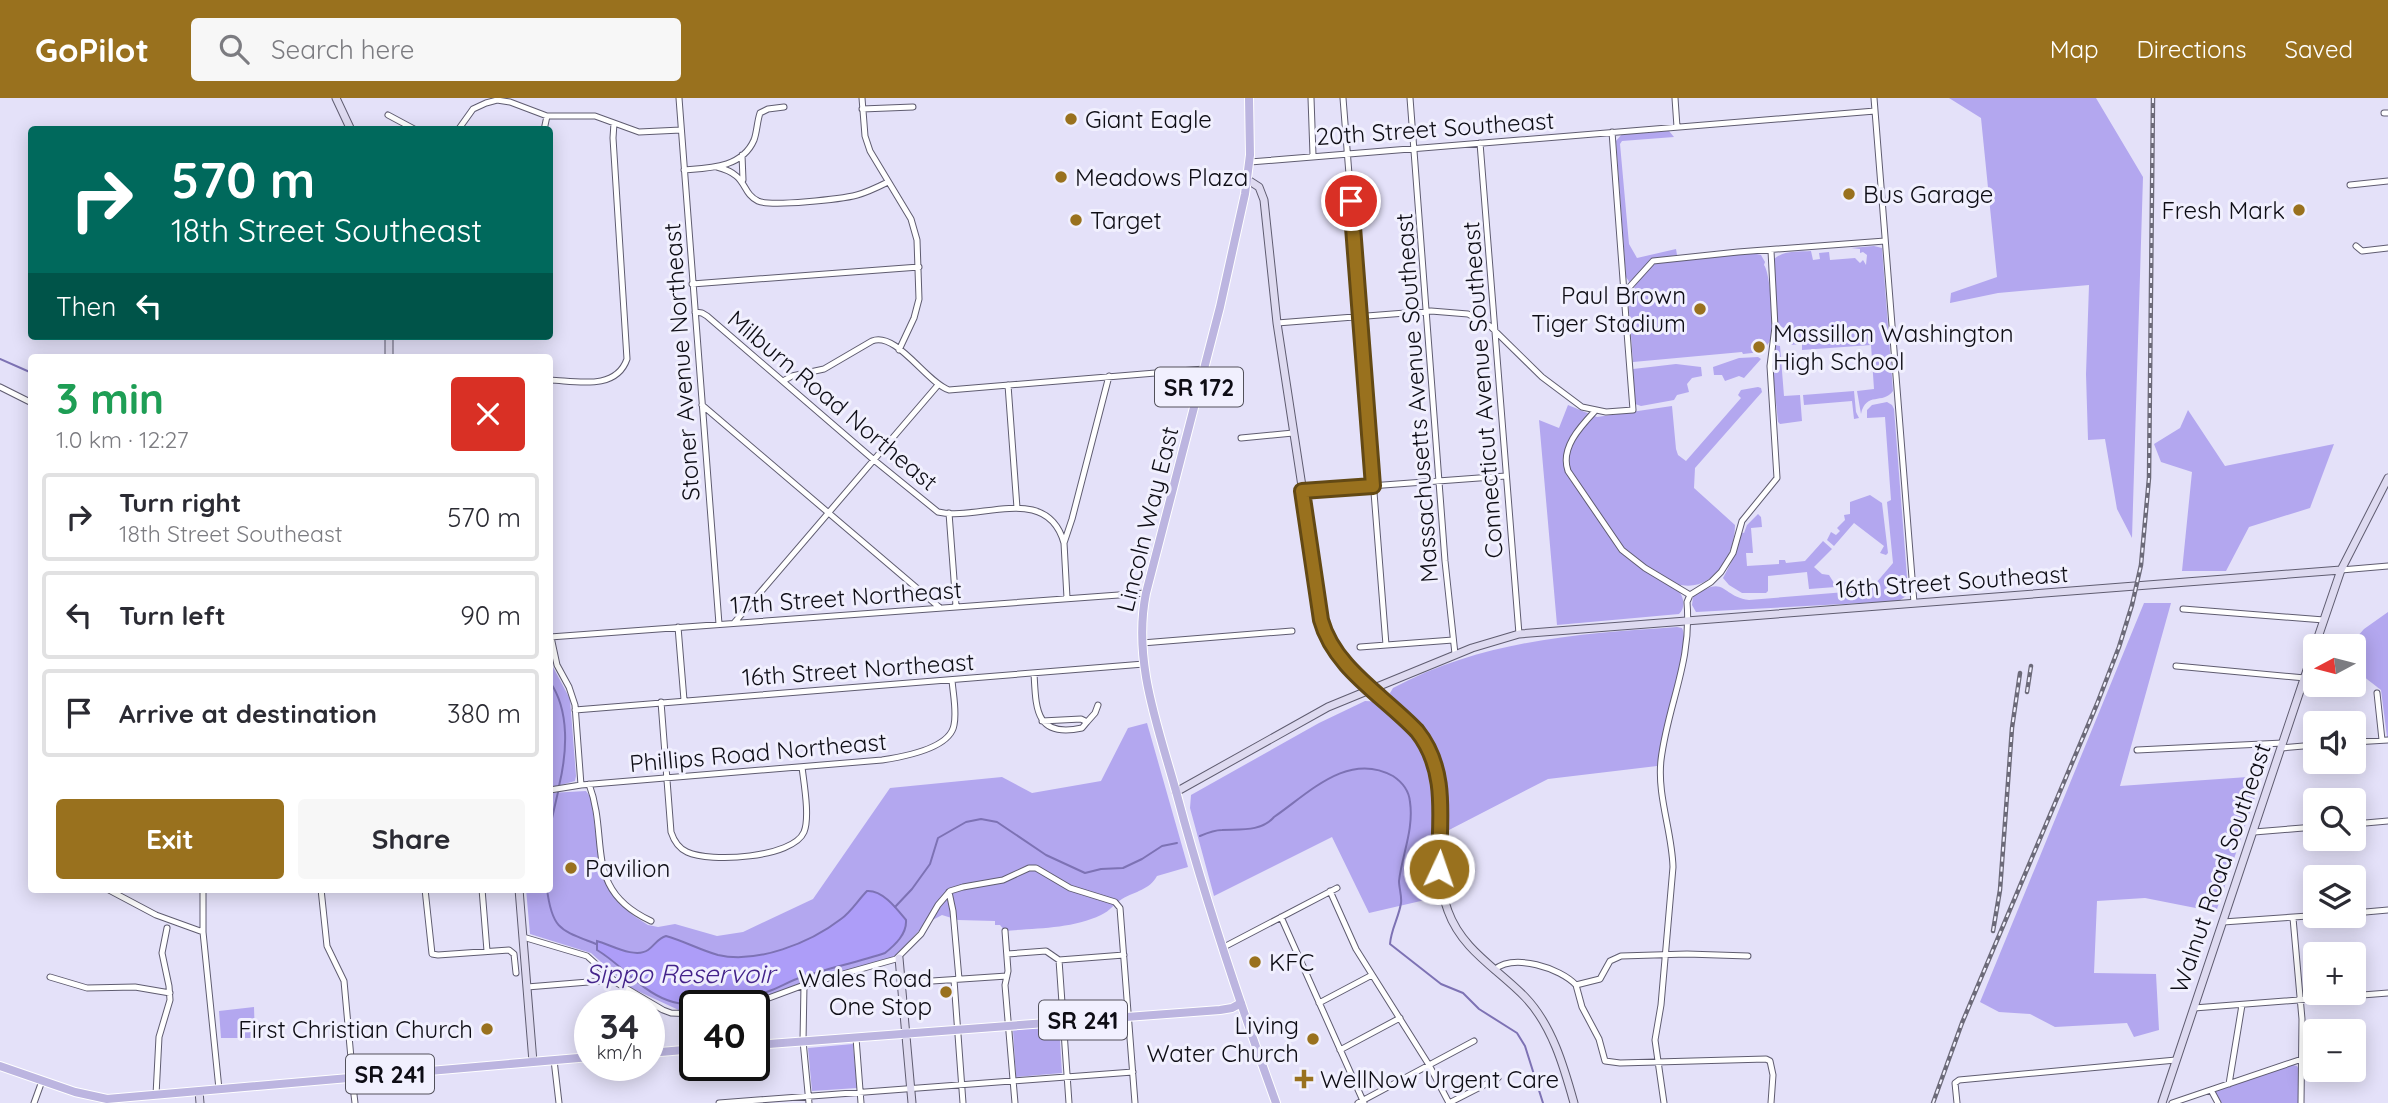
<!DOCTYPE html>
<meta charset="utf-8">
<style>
body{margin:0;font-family:Quicksand,sans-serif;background:#f7f7f7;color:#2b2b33;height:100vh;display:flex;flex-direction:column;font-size:26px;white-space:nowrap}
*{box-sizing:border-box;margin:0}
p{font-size:23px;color:#7c7c81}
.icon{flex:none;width:38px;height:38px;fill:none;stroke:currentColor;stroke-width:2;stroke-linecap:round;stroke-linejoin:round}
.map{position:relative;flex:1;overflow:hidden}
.drawer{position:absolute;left:28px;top:256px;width:525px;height:539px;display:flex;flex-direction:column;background:#fff;border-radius:7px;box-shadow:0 4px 18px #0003}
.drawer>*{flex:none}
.guide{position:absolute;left:28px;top:28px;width:525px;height:214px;border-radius:7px;box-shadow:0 4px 18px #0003;background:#00695c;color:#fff;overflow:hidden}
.needle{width:46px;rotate:263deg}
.controls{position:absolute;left:2303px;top:536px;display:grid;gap:14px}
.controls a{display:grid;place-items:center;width:63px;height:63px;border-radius:7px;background:#fff;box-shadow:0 4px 18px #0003;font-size:35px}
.speed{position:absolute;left:574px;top:892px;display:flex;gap:14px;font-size:35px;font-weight:700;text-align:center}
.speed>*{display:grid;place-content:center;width:91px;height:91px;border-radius:50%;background:#fff;box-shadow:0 4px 18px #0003;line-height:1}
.speed small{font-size:18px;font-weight:400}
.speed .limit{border:4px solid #111;border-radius:10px;background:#fff;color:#111}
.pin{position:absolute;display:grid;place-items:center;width:60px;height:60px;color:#fff;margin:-30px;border:4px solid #fff;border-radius:50%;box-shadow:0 2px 7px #0007}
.me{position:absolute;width:77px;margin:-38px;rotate:3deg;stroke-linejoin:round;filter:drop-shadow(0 0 5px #0008)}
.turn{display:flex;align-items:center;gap:24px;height:147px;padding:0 28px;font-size:32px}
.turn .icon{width:91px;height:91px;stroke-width:2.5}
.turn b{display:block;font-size:49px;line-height:60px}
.then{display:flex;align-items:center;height:66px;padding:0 28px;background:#0003;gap:14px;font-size:26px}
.round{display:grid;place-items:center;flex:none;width:74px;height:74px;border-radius:7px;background:#f7f7f7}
.headline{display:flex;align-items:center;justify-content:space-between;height:119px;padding:0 28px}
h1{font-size:42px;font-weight:700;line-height:52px;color:#1e9e55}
.cta{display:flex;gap:14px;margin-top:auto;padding:14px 28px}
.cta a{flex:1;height:80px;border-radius:7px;background:#99711e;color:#fff;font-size:28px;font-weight:700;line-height:80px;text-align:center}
.cta a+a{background:#f7f7f7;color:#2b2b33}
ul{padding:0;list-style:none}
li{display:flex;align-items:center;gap:21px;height:88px;margin:0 14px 10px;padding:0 14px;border:4px solid #e1e1e2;border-radius:7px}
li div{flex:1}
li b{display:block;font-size:26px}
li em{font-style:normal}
header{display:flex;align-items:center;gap:42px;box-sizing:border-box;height:98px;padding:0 35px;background:#99711e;color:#fff}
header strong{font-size:33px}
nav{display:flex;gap:38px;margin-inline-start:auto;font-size:24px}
.search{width:490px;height:63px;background:#f7f7f7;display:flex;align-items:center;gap:18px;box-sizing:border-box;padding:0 24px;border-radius:7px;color:#7c7c81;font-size:26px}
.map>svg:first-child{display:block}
.green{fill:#b3a7ef}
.water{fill:#ad9df8;stroke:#7d72b4;stroke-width:2}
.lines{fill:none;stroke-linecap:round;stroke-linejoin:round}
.stream{stroke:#7d72b4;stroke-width:2}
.street-casing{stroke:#5f5c70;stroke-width:7}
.secondary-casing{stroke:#5f5c70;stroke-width:9}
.primary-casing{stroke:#fff;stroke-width:10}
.street{stroke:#fff;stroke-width:5}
.secondary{stroke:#dedaf0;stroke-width:7}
.primary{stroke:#bcb5e0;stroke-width:8}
.rail-casing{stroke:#6c6a79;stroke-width:4.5}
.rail{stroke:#f1f0fe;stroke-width:2;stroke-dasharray:5;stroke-linecap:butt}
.route-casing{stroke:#634914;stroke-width:18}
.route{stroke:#99711e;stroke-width:12}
.poi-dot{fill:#99711e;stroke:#f1f0fe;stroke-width:2.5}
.labels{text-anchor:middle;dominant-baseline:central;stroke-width:6;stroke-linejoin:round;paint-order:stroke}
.shield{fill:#f1f0fe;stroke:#52515b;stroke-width:2}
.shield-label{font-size:23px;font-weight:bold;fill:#0e0d15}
.poi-label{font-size:24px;fill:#0e0d15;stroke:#f1f0fe;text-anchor:start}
.street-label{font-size:24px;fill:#0e0d15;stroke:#f1f0fe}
.water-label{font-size:26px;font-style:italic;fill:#44238a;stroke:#f1f0fe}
</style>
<header>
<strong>GoPilot</strong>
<div class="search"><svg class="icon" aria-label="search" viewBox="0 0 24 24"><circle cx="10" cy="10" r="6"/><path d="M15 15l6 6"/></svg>Search here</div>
<nav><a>Map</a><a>Directions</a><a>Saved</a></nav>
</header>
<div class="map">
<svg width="2388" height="1005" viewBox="0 0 2388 1005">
<rect width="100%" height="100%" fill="#e4e1f9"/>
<path class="green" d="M1949 0H2096L2143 79 2132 440 2117 411 2105 341 2088 342 2086 276 2089 187 1998 195 1950 205 1951 195 1997 179 1981 20Z
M1669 33 1674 39 1622 43 1620 46 1629 146 1637 160 1676 151 1677 157 1653 161 1630 185 1626 179 1616 43 1622 36Z
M1874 148 1882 150 1893 293C1883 307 1866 293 1861 316L1857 293 1874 291 1871 247 1802 252V246L1790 247 1787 232 1777 226 1772 164C1780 152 1797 154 1811 153L1813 162 1820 161 1819 155 1829 154 1830 162 1855 160 1860 165 1863 162 1866 167 1867 157 1863 154 1860 155V151L1851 150Z
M1753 155 1761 157 1765 164 1764 167C1770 174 1775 230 1771 241 1769 246 1764 250 1761 254L1743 256 1742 254 1633 264 1628 199 1640 180 1655 164Z
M1774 247 1780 248 1784 298 1800 297 1802 323 1780 326 1778 324 1772 266Z
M1758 259 1761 261 1744 280 1739 278 1725 283 1722 277H1714L1713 269 1739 260Z
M1676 266 1701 269 1702 278 1692 280 1687 286 1689 294 1677 297 1674 302 1641 308 1635 306 1633 271Z
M1758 289 1761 290 1762 294 1695 370 1694 390 1735 427C1735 457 1714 493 1681 487L1678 492C1684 499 1686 509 1679 516L1557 527 1539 322 1559 330 1568 307 1597 319 1672 308 1676 351 1678 357 1686 363 1741 300 1738 297 1741 292Z
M1854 293 1856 314 1859 320 1854 321 1852 303 1804 307 1803 297Z
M1887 304 1892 307 1894 311 1908 492 1906 498 1899 503 1696 514 1692 507 1693 499C1726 475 1720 498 1749 502L1870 492 1893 465 1887 404 1891 402 1885 319 1867 320V312L1872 307Z
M2188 312 2225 368 2334 346 2310 410 2249 429 2226 473H2182L2192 374 2161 364 2154 346 2180 330Z
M1870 397 1882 405 1888 455 1886 457 1880 455 1884 448 1854 425 1834 448 1827 442 1831 434 1836 437 1840 433 1837 430 1845 422 1844 417 1850 416V404Z
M1758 416 1761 419 1762 429 1751 430 1753 455H1746L1747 468 1779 466V462H1785L1786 465 1805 463 1823 443 1832 451 1814 469 1822 476 1829 477 1834 485 1849 484V488L1809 491 1807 474 1768 478V493L1766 495H1742L1729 487 1723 480 1736 455 1740 434 1744 435 1747 427Z
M2144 505H2171L2120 688 2262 678 2216 814 2145 800 2097 803 2094 875 2156 876 2159 932 2134 939 2127 925 2055 929 2030 916 1999 914 1980 904Z
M2388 514V639H2387L2381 592C2362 577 2354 574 2354 548H2349L2364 531Z
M1677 529 1682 530C1691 545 1662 645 1657 668L1548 681 1449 732C1448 699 1447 663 1426 635 1416 622 1392 611 1390 595L1393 590C1484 542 1576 536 1677 529Z
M550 551 553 569 570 601 576 678 575 683 550 690Z
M1365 603C1380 603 1387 611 1396 621 1406 631 1417 642 1423 655 1439 687 1436 761 1438 799L1369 815 1332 739 1214 798 1190 710 1191 697 1319 625Z
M1147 625 1188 769 1157 778C1149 792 1136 793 1122 801 1115 805 1110 813 1101 817 1072 831 1036 830 1005 833L1000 827H995V823L958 822 942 817 925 826 894 860 795 887 758 903 735 908H695V913L683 914 629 889 591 855 530 836 526 791H550V695L586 693 591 700 599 760 603 775 616 802 634 818 648 827 658 829 675 826 717 838 743 834 813 801 890 690 1002 679 1032 695 1101 683 1128 630Z
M254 909 255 940H221L219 913Z
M1059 928 1062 975 1016 979 1013 932Z
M853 946 857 990 812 993 808 950Z
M2293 967 2297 968 2300 974 2298 1005H2220L2213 993Z"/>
<path class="water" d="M867 793C883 792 897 811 906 822 907 836 895 847 885 855 858 864 829 870 802 879 792 882 782 888 772 892 746 902 694 913 667 902 640 892 621 866 597 852V843C611 847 635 861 648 852 655 847 658 840 666 838 684 843 700 852 718 857 757 866 810 845 841 821 851 814 858 802 867 793Z"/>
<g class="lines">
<path class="stream" d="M0 261 32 275
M550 584C570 613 567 655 559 688
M550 729 558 694
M1200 738C1207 735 1214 732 1222 732 1240 731 1261 734 1274 719 1309 695 1348 653 1393 678 1402 684 1409 692 1410 704 1414 731 1402 757 1399 783 1399 790 1402 798 1401 805 1399 819 1391 831 1390 846L1441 886 1463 895 1479 911 1517 935 1525 948 1543 1005
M547 791C552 832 561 832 596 846
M895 809 912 791 930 766 938 740 966 724 981 721 997 724 1046 757 1085 775 1101 771 1123 770 1142 761 1162 748 1177 745"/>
<defs>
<path id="street" d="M679 0 719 526
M862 0 865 38 870 53 911 121 917 142 919 201 914 220 899 252
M1311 0 1313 57
M1343 0 1386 547
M1410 0 1445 463 1455 556
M1675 0 1677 29
M1874 0 1914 505
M862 11 913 9
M2384 15H2388
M388 17 416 32
M458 32 473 11 486 5 497 2 510 4 547 18H595L639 34 681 32
M544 32 547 18
M1612 34 1624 195
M1480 45 1519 536
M742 57 743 82
M1250 64 1875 13
M717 69C749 77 740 94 758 103 771 109 842 101 857 97 868 94 878 89 888 84
M684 72C709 70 742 70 754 42 757 34 757 24 760 15L768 11 784 9
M2350 87 2388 83
M2356 148 2362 153 2388 150
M692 186 919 169
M695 214 702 215 707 218 874 362 938 414C978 424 1047 384 1064 445
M1277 225 1431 213 1468 216 1490 228 1542 279 1582 309 1606 314 1633 312 1624 195 1653 163 1738 154 1885 143
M550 282C576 283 616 293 627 261L613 40 614 25
M783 283 792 278 824 271 872 243C896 233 926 284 949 292L1204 271
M1008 287 1017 410
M0 289 32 305
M702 307 939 509
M1595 313C1580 329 1560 350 1568 373L1622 452 1645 470 1690 497
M1241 340 1293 335
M1302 393 1506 378
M949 415 956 508
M2341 472 2388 468
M1690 497 1711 484 1721 474 1733 455 1742 423 1777 380 1770 268 1775 229 1771 153
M1067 500 1064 445 1072 421 1109 278
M2183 511 2324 522
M734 525 938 287
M678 529 684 602
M550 539 1146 495
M551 539 557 567 569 589 575 607 581 687
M1142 545 1292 533
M1360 549 1453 542
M2176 568 2305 580
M1034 575C1036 611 1035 640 1082 630L1087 624 1081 621 1042 623
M2377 595 2382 642
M661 604 671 734C674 743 678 750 687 754 710 765 793 760 804 734 810 719 804 686 802 669
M575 612 1144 566
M1087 624 1095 615 1098 607
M2354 644 2388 642
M2281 650 2315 647
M2137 652 2283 645
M589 686C610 742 582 791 651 823
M550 692 581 687 882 662C902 659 950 651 954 627 957 613 953 596 952 582
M2354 726 2388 723
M2254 734 2315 729
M107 791 156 817 203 834 219 991
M203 791V834
M321 791 327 848 344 883 351 960 349 963V980
M425 791 432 856 438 857 509 852 514 856 516 875
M482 791 487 853
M1330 793 1356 851 1429 967 1449 1005
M949 794 953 813 959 881
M2354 815 2388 812
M1281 819 1364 1005
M2293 820 2302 921 2301 1005
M2223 824 2323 817
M1005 833 1008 873 1005 887 1015 1005
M523 839 587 858 617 885 663 912 671 915 695 916
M1222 850 1337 790
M1007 856 1046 853 1059 862 1124 857
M1059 862 1069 1005
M1494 872C1514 855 1560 870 1576 887
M50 879 87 890 135 889 170 895
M954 882 963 1005
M902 885 1007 878
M804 887 803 943 809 1005
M1576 887 1582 909 1599 941 1605 963 1620 965 1766 961 1770 963 1773 977 1771 1005
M1576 887 1600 881 1610 863 1621 858 1687 856 1748 858
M527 889 613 882
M1319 905 1372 877
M747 908 804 887 896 861 921 836 938 807 950 793 963 789 1003 782 1029 770H1036L1070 790 1115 804 1120 810 1135 1005
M2194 910 2388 895
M856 940 861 1005
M1340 952 1400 920
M351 960 354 963 356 979
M554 962 559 1005
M352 980 355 1005
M2229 986 2242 907
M2211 992 2218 1005
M156 997 159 939 170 902 169 888 162 855 167 830
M34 1005 42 983
M719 1005 1133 974
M1358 1005 1474 943
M1449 1005 1498 980
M1664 1005 1655 942 1661 907 1673 769C1672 733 1657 698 1661 662 1668 605 1692 565 1687 504L1690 497
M1957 1005 1955 985 1959 982 2176 962
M2172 1005 2302 961"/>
<path id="secondary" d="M336 0 351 32
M1248 82 1259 89 1264 102 1277 225 1324 532C1344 582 1401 601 1426 646 1456 699 1427 759 1448 813 1462 852 1498 871 1525 899 1552 927 1564 969 1574 1005
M389 238V259
M2315 548 2341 472 2388 380
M1176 694 1328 609 1472 550 1519 536 2341 472
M519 791 533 964
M899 860 912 1005
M199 993 200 1005
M2162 1005 2315 548"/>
<path id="primary" d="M1249 0 1250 57 1245 96 1220 209 1146 495C1132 564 1159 631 1177 697 1205 801 1239 903 1276 1005
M754 947 1220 912 1232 910 1241 905
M649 955 695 951
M0 968 75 994 107 1001 590 959"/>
</defs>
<use href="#street" class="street-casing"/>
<use href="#secondary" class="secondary-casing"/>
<use href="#primary" class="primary-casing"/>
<use href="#street" class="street"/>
<use href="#secondary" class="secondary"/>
<use href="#primary" class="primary"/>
<defs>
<path id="rail" d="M2027 594 2031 568
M1993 833 2000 792 2012 630 2020 575
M1933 1005 1962 925 2097 606 2119 549 2132 507 2141 467 2149 380 2153 0"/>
</defs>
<use href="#rail" class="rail-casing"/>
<use href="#rail" class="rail"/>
</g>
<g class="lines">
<defs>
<path id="route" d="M1351 103 1373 388 1302 393 1321 522C1334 570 1384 598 1417 633 1449 673 1439 723 1439 771"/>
</defs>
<use href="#route" class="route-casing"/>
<use href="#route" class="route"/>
</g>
<g class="poi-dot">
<circle cx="1071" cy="21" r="7"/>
<circle cx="1061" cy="79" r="7"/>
<circle cx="1849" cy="96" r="7"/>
<circle cx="2299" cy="112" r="7"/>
<circle cx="1076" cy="122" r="7"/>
<circle cx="1700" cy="211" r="7"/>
<circle cx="1759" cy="249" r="7"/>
<circle cx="571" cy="770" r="7"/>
<circle cx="1255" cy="864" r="7"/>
<circle cx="946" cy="894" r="7"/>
<circle cx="487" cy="931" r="7"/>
<circle cx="1313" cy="941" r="7"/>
<path d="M1300.5 970.5h7v7h7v7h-7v7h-7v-7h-7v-7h7z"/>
</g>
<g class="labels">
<g class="shield">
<rect x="1155" y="269.5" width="88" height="39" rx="5"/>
<rect x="1039" y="902.5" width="88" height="39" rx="5"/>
<rect x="346" y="956.5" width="88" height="39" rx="5"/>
</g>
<g class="shield-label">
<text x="1199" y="289">SR 172</text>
<text x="1083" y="922">SR 241</text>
<text x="390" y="976">SR 241</text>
</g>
<g class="poi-label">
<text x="1085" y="21">Giant Eagle</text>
<text x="1075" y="79">Meadows Plaza</text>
<text x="1863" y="96">Bus Garage</text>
<text x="2285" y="112" text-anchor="end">Fresh Mark</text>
<text x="1090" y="122">Target</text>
<text x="1686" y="197" text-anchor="end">Paul Brown<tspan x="1686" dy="28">Tiger Stadium</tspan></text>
<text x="1773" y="235">Massillon Washington<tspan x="1773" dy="28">High School</tspan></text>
<text x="585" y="770">Pavilion</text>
<text x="1269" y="864">KFC</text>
<text x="932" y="880" text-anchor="end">Wales Road<tspan x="932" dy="28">One Stop</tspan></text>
<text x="1299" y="927" text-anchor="end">Living<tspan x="1299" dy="28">Water Church</tspan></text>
<text x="473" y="931" text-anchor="end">First Christian Church</text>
<text x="1320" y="981">WellNow Urgent Care</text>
</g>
<g class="street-label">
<text transform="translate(1435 30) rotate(-4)">20th Street Southeast</text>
<text transform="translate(681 264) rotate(-94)">Stoner Avenue Northeast</text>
<text transform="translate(1482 292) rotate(-94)">Connecticut Avenue Southeast</text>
<text transform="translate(1416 300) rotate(-94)">Massachusetts Avenue Southeast</text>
<text transform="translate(833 302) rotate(40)">Milburn Road Northeast</text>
<text transform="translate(1147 421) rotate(-76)">Lincoln Way East</text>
<text transform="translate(1952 483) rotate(-4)">16th Street Southeast</text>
<text transform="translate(846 499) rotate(-4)">17th Street Northeast</text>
<text transform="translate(858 571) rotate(-4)">16th Street Northeast</text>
<text transform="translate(758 654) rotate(-5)">Phillips Road Northeast</text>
<text transform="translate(2220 770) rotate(-71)">Walnut Road Southeast</text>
</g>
<g class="water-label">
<text x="680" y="875">Sippo Reservoir</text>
</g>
</g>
</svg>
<div class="controls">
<a><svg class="needle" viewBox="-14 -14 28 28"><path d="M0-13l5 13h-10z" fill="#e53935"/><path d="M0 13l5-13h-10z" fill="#7c7c81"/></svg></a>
<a><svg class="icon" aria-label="sound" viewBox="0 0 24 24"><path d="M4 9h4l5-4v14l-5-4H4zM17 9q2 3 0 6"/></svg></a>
<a><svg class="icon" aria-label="search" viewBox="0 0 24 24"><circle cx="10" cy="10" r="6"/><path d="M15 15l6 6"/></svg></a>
<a><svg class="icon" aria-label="layers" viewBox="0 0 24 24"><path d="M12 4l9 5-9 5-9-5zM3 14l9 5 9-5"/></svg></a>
<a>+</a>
<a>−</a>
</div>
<div class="speed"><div>34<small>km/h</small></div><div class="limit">40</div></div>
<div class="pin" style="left:1351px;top:103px;background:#d93025"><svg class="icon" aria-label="arrive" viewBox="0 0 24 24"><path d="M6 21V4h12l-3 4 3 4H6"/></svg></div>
<svg class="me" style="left:1439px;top:771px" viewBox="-20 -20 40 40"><circle r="17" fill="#99711e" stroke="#fff" stroke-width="3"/><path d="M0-11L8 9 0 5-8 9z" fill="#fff"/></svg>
<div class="guide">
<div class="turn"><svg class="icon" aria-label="right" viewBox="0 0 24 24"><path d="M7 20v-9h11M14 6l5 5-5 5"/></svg><div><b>570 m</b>18th Street Southeast</div></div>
<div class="then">Then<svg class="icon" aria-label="left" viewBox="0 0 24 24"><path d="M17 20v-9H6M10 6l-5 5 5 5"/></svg></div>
</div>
<section class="drawer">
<div class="headline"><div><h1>3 min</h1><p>1.0 km · 12:27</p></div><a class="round" style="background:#d93025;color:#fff"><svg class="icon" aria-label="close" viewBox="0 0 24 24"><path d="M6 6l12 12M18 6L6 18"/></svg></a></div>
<ul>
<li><svg class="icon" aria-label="right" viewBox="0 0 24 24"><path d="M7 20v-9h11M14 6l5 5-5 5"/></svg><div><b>Turn right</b><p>18th Street Southeast</p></div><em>570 m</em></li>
<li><svg class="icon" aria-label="left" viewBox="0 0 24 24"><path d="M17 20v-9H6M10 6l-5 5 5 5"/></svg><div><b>Turn left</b></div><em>90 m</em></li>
<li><svg class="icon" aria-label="arrive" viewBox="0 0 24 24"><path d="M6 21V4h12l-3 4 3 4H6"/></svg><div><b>Arrive at destination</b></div><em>380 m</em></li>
</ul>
<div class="cta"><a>Exit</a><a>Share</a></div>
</section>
</div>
